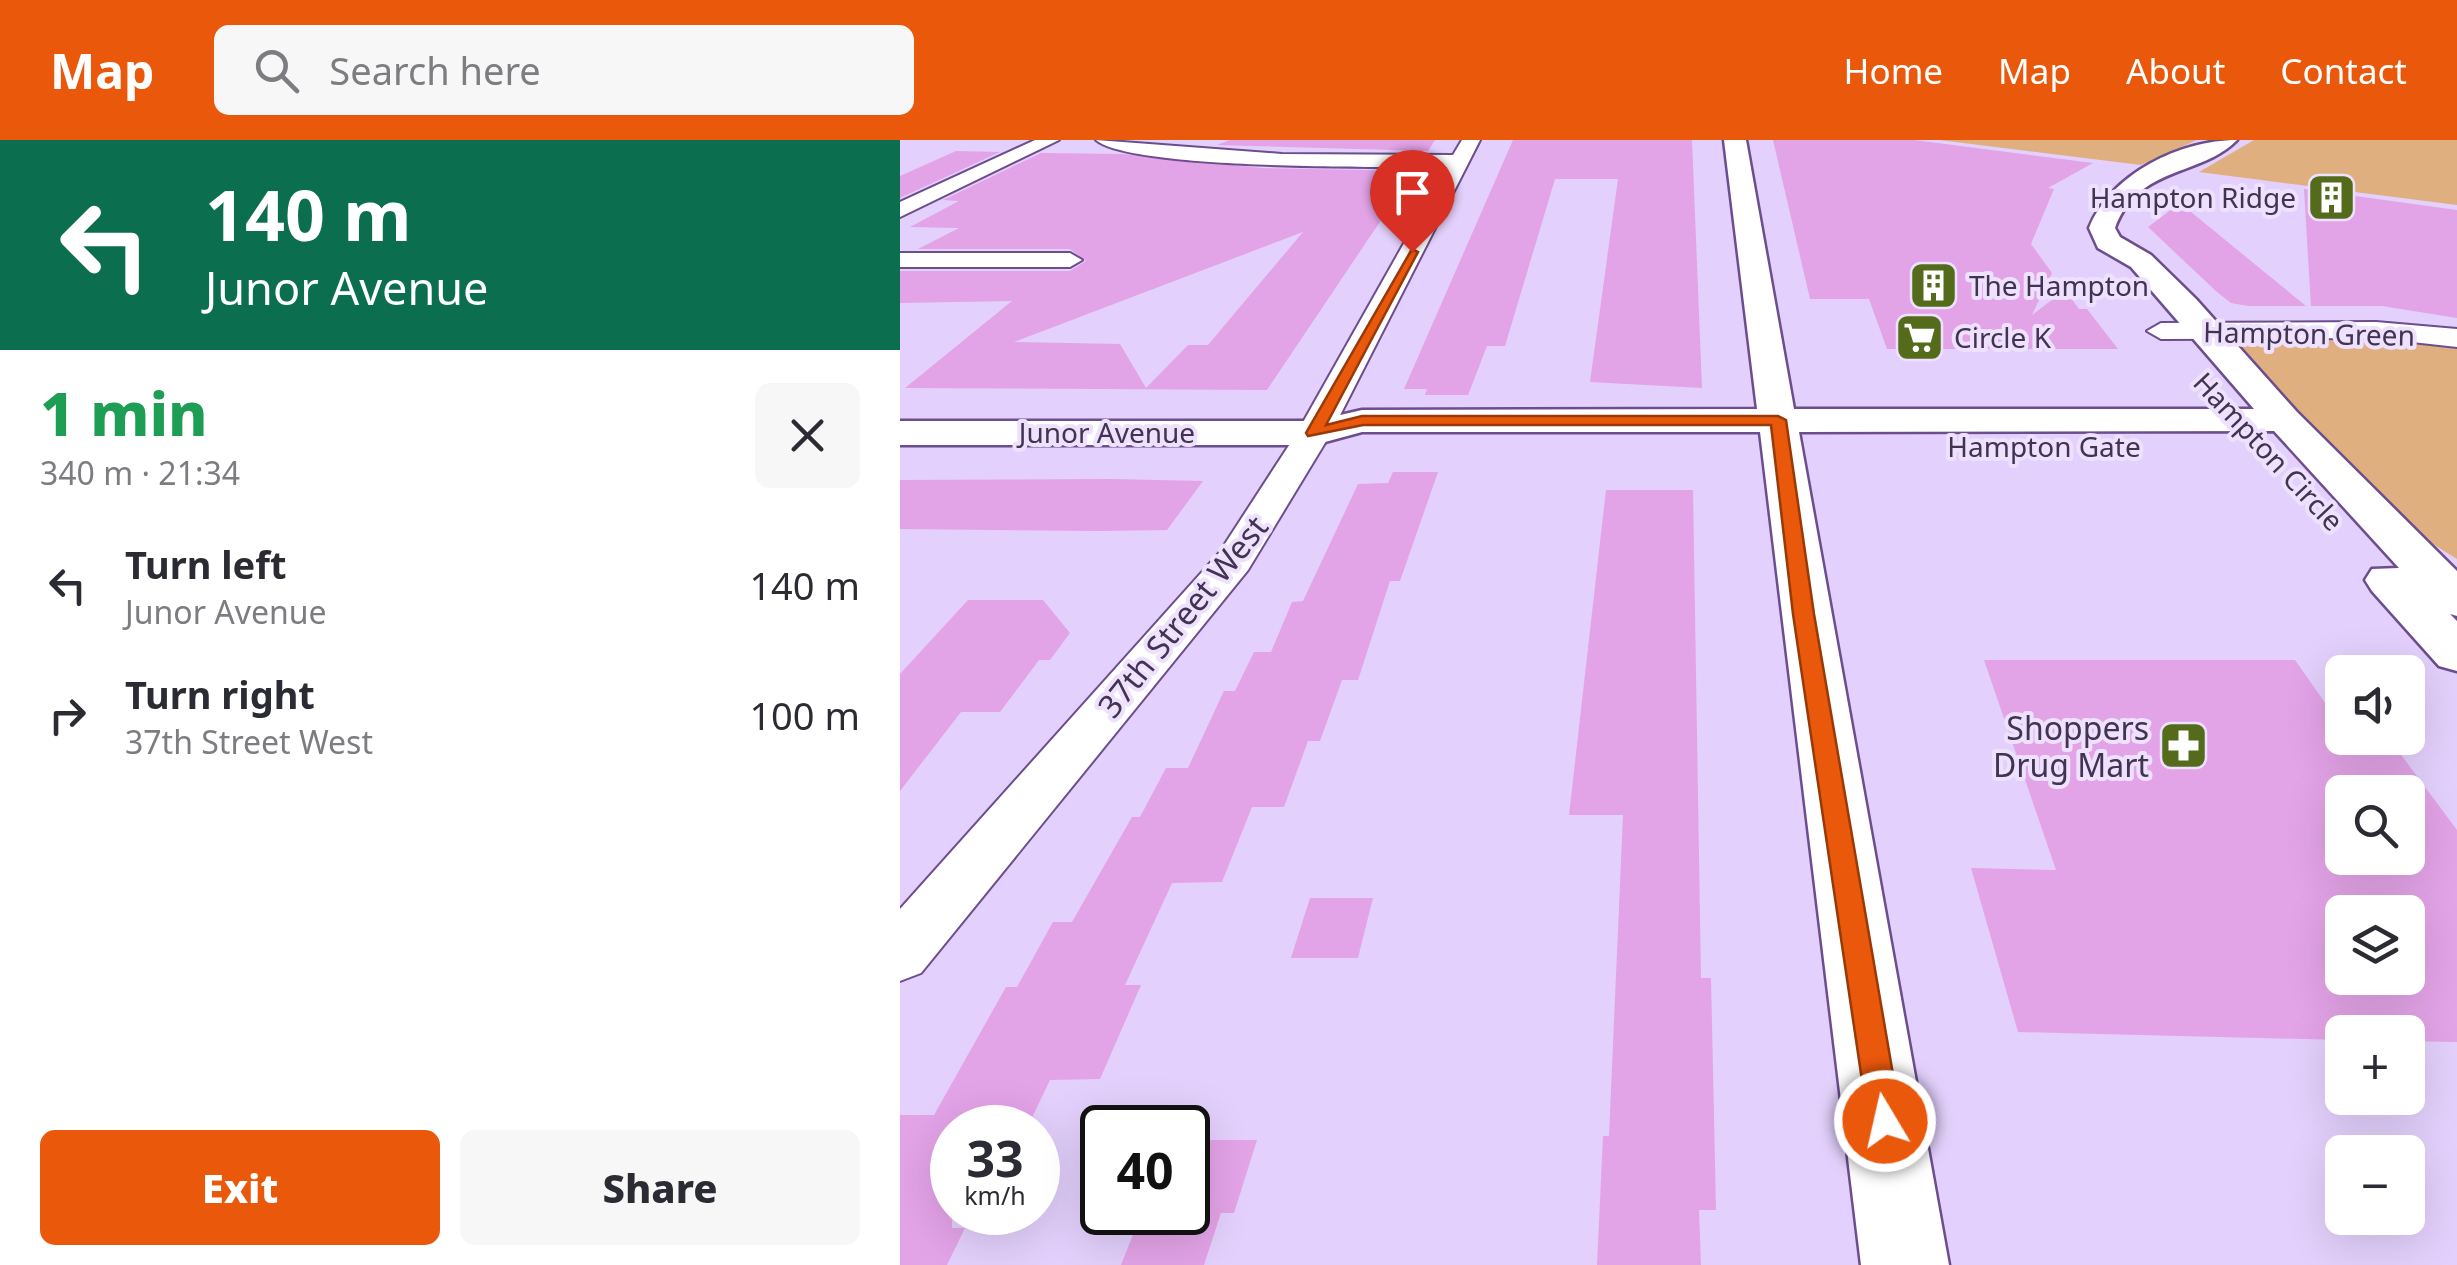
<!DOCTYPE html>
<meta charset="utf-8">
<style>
body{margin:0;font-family:"Noto Sans",sans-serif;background:#f7f7f7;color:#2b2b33;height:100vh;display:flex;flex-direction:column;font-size:38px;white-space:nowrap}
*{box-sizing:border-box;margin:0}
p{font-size:32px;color:#7c7c81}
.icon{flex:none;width:55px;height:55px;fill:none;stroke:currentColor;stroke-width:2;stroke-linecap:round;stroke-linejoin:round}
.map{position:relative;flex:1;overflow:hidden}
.sheet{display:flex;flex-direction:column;background:#fff;width:900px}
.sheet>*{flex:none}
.top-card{background:#0b6e4f;color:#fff;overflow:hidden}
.buttons{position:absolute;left:1425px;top:515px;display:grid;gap:20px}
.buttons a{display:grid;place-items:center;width:100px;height:100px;border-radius:15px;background:#fff;box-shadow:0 10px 40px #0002;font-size:50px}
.speed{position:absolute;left:30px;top:965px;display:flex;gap:20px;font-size:50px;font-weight:700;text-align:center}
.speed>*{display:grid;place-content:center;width:130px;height:130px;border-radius:50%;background:#fff;box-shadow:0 10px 40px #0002;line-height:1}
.speed small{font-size:25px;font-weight:400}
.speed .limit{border:5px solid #111;border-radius:15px;background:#fff;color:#111}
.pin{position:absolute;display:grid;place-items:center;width:85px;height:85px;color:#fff;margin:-102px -42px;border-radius:50% 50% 50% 0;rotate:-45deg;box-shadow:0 0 10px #0007}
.pin .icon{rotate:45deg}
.me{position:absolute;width:110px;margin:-55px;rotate:351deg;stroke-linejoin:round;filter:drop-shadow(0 0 8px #0008)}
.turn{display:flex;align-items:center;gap:35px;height:210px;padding:0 40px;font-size:45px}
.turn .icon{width:130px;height:130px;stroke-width:2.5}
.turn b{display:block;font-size:70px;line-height:85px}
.round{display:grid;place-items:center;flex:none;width:105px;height:105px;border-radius:15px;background:#f7f7f7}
.overview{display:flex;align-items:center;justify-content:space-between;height:170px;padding:0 40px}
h1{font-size:60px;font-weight:800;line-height:75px;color:#1e9e55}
.cta{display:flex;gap:20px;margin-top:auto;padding:20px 40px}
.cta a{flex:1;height:115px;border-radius:15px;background:#ea580c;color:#fff;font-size:40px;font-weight:800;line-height:115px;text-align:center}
.cta a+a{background:#f7f7f7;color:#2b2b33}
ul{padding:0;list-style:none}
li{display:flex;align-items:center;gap:30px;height:130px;padding:0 40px}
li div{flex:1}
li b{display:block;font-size:38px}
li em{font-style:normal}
header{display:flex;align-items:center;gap:60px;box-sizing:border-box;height:140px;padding:0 50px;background:#ea580c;color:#fff}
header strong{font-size:48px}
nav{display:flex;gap:55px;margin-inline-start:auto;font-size:35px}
.search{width:700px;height:90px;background:#f7f7f7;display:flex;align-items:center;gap:25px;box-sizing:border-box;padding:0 35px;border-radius:15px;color:#7c7c81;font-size:38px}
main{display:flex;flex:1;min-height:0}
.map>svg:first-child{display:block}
.green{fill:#e0af80}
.building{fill:#e3a3e7;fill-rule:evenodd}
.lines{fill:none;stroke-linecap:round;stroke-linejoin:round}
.street-casing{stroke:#6c4d8e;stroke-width:4}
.secondary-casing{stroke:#6c4d8e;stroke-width:5}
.street{fill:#fff;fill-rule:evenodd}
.secondary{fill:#fff;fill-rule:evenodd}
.route{fill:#ea580c;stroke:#983908;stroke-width:2.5}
.labels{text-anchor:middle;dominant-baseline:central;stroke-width:8;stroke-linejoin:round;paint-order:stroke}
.far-poi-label{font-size:28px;fill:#413351;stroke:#ede1fe;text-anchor:start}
.far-street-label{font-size:28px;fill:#413351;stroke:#ede1fe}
.street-label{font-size:32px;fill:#413351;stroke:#ede1fe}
.poi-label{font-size:32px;fill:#413351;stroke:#ede1fe;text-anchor:end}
</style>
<header>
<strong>Map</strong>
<div class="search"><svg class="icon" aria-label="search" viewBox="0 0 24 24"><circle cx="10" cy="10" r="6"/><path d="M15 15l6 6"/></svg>Search here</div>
<nav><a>Home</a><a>Map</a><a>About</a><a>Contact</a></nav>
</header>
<main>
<section class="sheet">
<div class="top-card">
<div class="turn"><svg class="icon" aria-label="left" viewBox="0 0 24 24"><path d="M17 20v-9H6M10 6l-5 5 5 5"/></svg><div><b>140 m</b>Junor Avenue</div></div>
</div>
<div class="overview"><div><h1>1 min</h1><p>340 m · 21:34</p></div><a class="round"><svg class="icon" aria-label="close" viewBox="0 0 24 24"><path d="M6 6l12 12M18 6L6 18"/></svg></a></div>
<ul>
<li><svg class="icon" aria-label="left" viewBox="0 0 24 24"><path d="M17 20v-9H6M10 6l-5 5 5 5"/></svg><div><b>Turn left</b><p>Junor Avenue</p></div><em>140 m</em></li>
<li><svg class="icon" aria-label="right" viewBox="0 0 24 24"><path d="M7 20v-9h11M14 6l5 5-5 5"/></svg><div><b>Turn right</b><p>37th Street West</p></div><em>100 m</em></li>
</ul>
<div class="cta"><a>Exit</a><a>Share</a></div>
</section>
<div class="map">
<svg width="1557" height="1125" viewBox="0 0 1557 1125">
<rect width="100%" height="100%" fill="#e3d0fc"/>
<path class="green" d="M1039 0H1297L1241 25Z
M1354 0H1557V65L1299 32Z
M1340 196C1412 203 1485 198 1557 209V419L1520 396 1331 207 1330 202Z"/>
<path class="building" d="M330 0H535L528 11 317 5Z
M613 0H792L802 248 690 242 718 39H655L605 206H587L568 255H525L527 249H504Z
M873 0H1014L1193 23 1148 48 1154 49 1131 104 1152 133 1132 175 1165 150 1179 169H1187L1218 209H987L969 159H910Z
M56 11 100 12 0 58V36Z
M141 13 223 14 362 28 514 31 367 250 5 248 112 161 0 163V131H170L186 121 170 109H18L59 88 10 87 59 61 43 60ZM403 92 308 205H288L246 248 220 204 114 202Z
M1404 49 1557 70V178L1482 166H1411Z
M1280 63 1406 166H1348L1331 163 1317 152 1248 87Z
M493 332H538L500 441H490L458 540H442L420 601H408L384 667H352L322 742 272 743 225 845H241L200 939 150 940 127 988H52V1088H65L47 1125H0V975H34L106 847H117L153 782H172L232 677H240L266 628H288L324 551H335L354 512H371L392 462 403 461 458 344 488 343Z
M0 340 211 339 303 341 267 390 200 391 0 389Z
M706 350H793L801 838H811L816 1070H799L801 1125H697L703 996H709L723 675H669Z
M68 460H143L170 493 150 520H139L100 572H61L0 651V534Z
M1084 520H1395L1442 587V598H1450L1460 612H1499L1557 690V902L1508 901V892H1442V900L1118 892 1071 728 1156 730ZM1442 652H1508V718H1442ZM1442 772H1508V838H1442Z
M410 758H473L458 818H391Z
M288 1000H357L334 1073H321L304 1125H221L242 1072H288Z"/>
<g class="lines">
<defs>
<path id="street" d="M135 0H159L0 77V62Z
M196 0 382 14 553 15 562 0H580L431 293 348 430 21 833 0 841V769L319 413 397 293 547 27C488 27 231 30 196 0Z
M0 113H170L182 120 170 127H0Z
M1476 182 1557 189V207L1476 198 1261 199 1247 191 1261 183Z"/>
<path id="secondary" d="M824 0H846L894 269H1354L1231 127 1198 108 1189 88C1211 34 1280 0 1337 0 1301 37 1238 25 1215 88L1220 97 1251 115 1296 159 1397 272 1557 431V476L1550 474 1557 481V531L1539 526 1472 451 1465 440 1472 429 1499 428 1374 291 899 292 1049 1125H961L860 292H462L414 305H0V281H414L462 270 857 269Z"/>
</defs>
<use href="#street" class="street-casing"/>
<use href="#secondary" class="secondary-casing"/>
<use href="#street" class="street"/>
<use href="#secondary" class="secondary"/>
</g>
<path class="route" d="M512 109 518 112 426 285 462 276H878L886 280 914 474 1001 981 996 992 985 997 973 992 968 981 893 474 871 285H463L408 296 406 293Z"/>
<defs>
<symbol id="building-square" viewBox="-11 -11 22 22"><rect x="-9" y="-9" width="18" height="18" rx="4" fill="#546b1c" stroke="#ede1fe"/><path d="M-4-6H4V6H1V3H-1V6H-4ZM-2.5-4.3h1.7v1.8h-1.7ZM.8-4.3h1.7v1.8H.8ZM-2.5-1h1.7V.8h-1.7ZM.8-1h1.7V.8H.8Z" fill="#fff"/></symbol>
<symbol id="supermarket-square" viewBox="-11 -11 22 22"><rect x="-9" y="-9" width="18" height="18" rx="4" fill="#546b1c" stroke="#ede1fe"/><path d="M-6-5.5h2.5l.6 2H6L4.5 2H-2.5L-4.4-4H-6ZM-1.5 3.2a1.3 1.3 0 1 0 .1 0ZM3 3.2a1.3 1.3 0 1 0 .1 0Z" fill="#fff"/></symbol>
<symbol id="pharmacy-square" viewBox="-11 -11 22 22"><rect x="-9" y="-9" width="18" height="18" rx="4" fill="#546b1c" stroke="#ede1fe"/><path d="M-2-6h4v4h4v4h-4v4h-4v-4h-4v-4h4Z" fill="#fff"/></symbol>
</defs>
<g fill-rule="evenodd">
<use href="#building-square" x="1404" y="30" width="55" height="55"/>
<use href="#building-square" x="1006" y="118" width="55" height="55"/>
<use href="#supermarket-square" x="992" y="170" width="55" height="55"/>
<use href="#pharmacy-square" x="1256" y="578" width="55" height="55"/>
</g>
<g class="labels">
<g class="far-poi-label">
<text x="1396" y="57" text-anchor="end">Hampton Ridge</text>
<text x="1069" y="145">The Hampton</text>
<text x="1054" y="197">Circle K</text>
</g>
<g class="far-street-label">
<text transform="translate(1409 193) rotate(1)">Hampton Green</text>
<text x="207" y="292">Junor Avenue</text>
<text x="1144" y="306">Hampton Gate</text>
<text transform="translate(1369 311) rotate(47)">Hampton Circle</text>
</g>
<g class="street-label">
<text transform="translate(282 476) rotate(-51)">37th Street West</text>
</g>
<g class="poi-label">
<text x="1249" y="587">Shoppers<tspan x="1249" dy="37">Drug Mart</tspan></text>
</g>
</g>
</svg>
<div class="buttons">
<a><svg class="icon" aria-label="sound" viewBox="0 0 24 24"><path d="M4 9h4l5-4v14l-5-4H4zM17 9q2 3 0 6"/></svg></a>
<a><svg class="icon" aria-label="search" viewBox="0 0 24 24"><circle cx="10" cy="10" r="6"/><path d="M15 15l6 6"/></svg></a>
<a><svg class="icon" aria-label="layers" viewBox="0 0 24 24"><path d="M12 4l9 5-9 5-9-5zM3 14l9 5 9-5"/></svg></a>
<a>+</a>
<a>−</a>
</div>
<div class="speed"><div>33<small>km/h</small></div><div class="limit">40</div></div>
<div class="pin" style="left:512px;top:112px;background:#d93025"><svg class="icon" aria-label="arrive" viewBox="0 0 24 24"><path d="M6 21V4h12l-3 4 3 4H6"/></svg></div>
<svg class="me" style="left:985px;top:981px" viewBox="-20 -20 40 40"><circle r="17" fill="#ea580c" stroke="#fff" stroke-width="3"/><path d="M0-11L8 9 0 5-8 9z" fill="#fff"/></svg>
</div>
</main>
